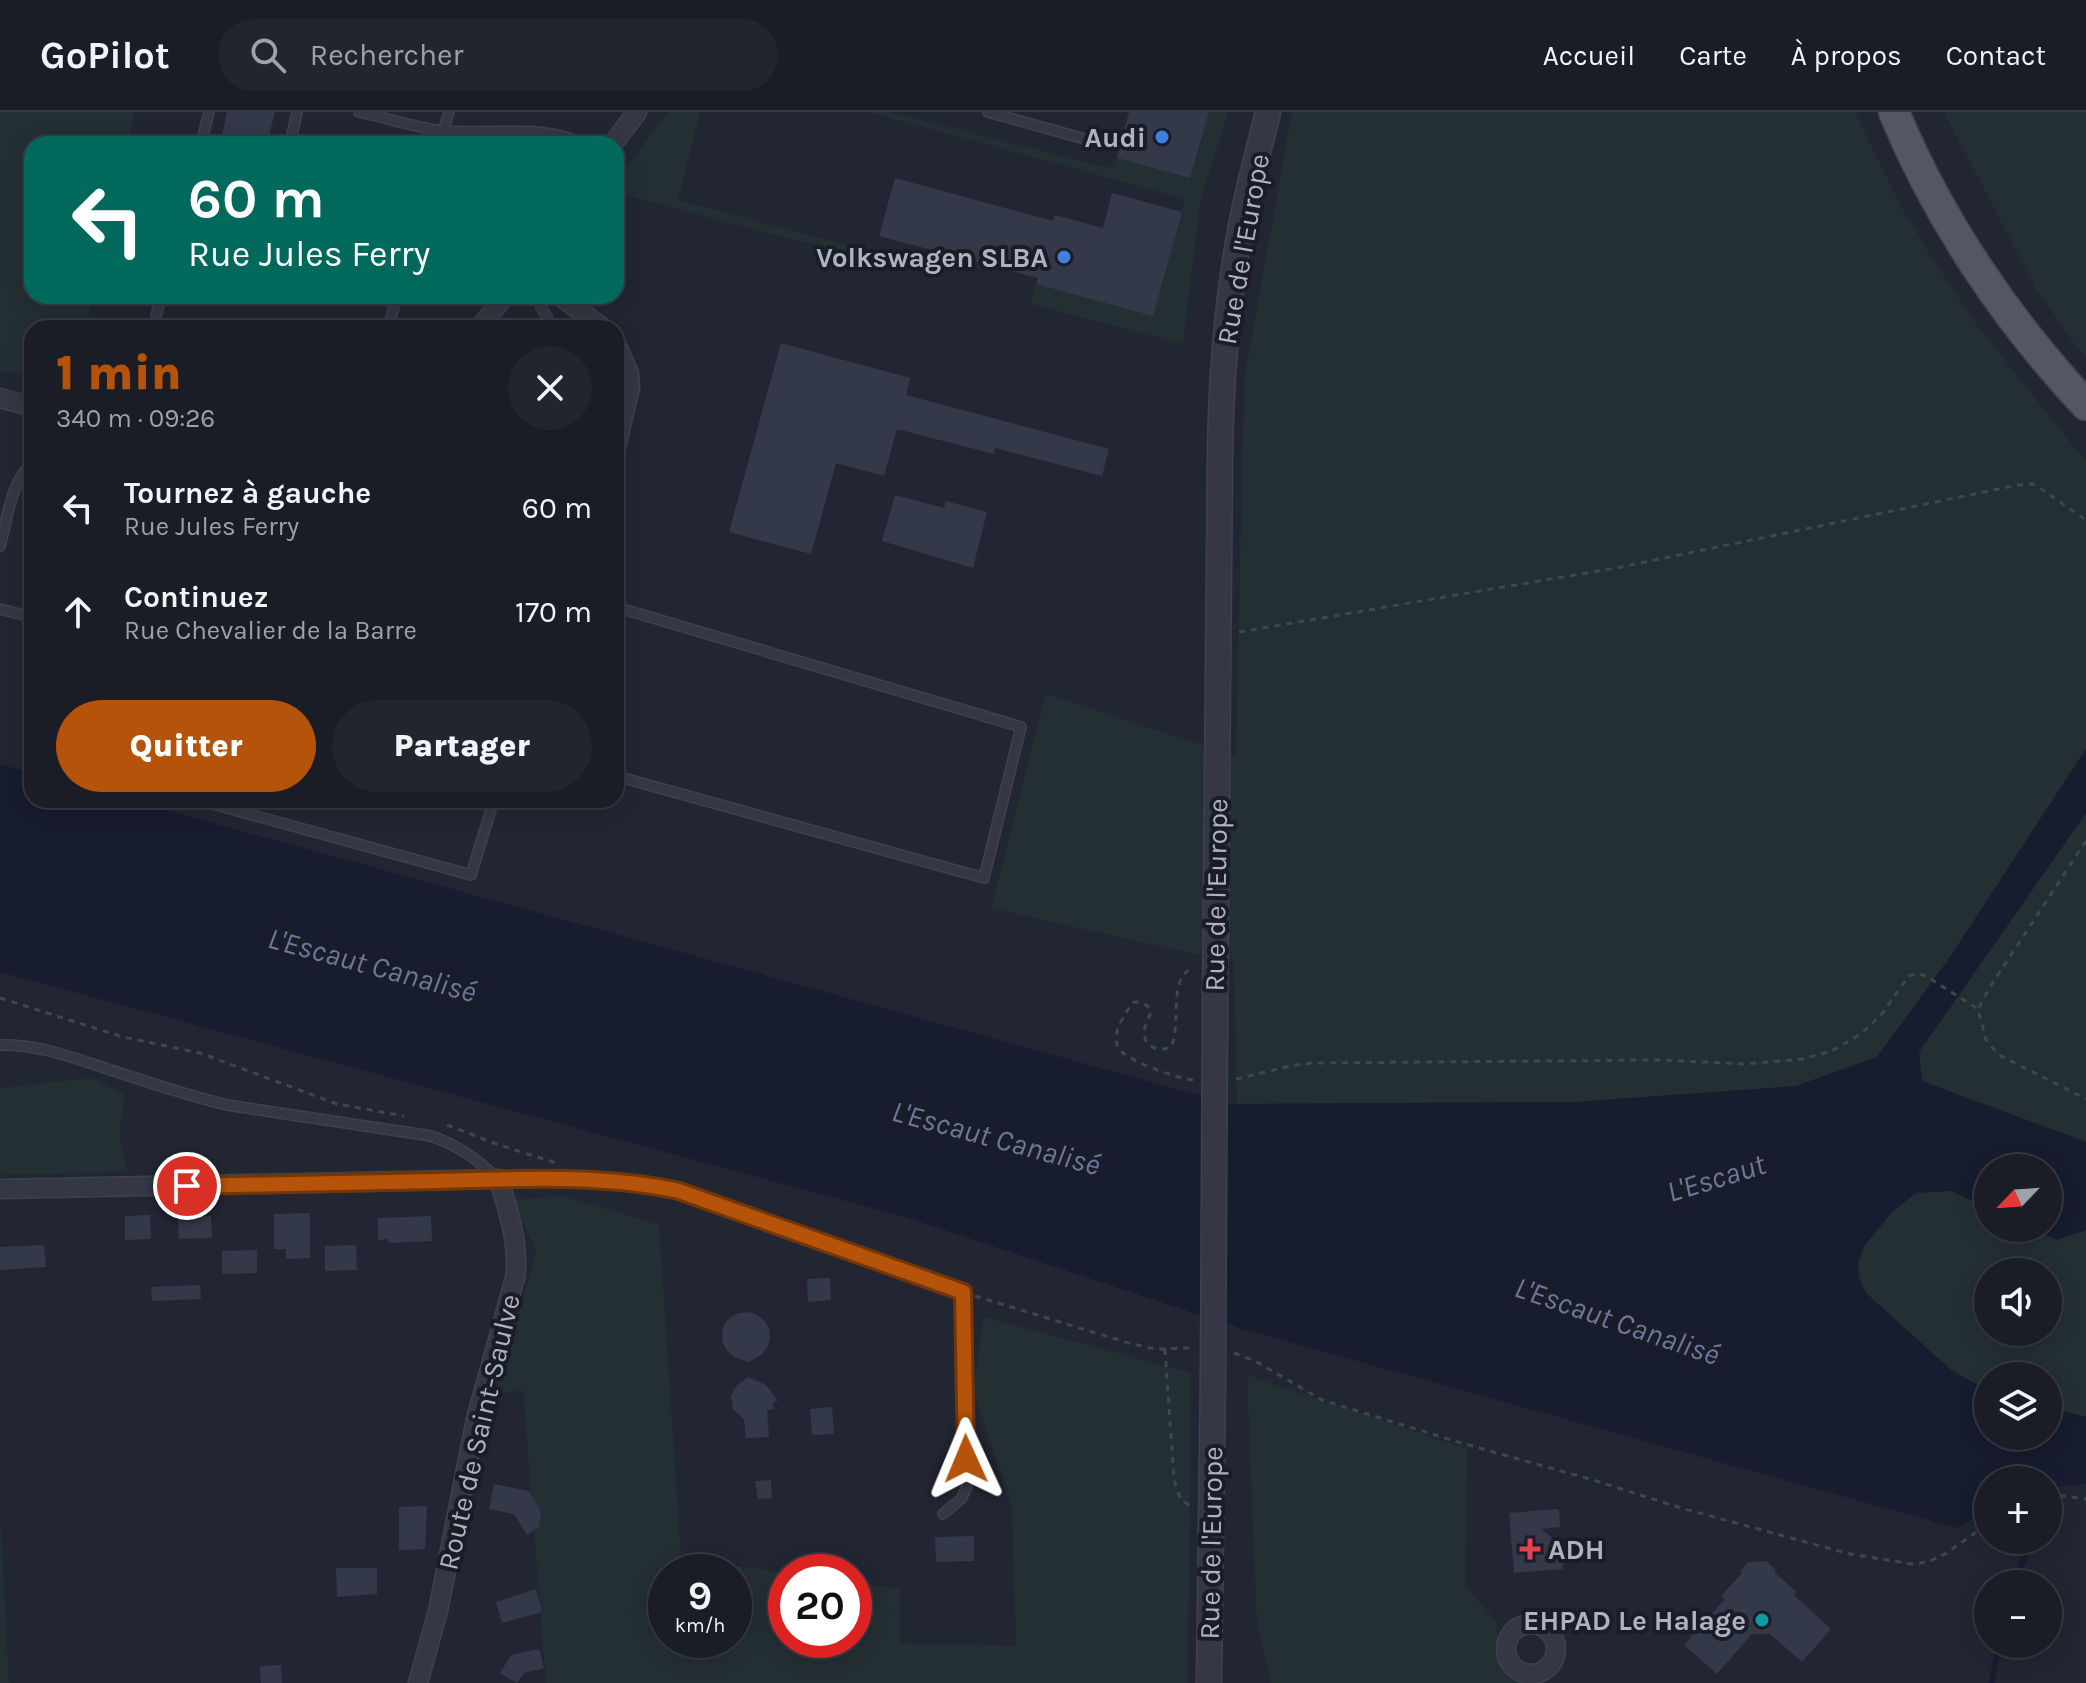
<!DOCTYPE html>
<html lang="fr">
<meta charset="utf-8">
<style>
body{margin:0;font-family:Karla,sans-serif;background:#23252e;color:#f1f3f6;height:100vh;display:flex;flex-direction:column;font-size:30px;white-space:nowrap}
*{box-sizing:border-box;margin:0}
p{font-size:26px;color:#9fa1a7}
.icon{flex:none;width:44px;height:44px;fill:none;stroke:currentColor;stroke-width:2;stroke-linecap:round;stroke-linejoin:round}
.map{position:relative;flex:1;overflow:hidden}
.details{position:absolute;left:24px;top:208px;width:600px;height:488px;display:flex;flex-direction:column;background:#1a1c26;border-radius:24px;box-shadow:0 4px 20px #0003,0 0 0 2px #383a43}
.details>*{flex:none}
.top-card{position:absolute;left:24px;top:24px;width:600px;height:168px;border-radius:24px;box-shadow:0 4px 20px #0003,0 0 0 2px #383a43;background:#00695c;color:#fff;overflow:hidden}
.needle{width:52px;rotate:245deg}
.tools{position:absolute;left:1974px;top:1042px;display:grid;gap:16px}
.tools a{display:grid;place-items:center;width:88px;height:88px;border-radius:50%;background:#1a1c26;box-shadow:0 4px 20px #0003,0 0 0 2px #383a43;font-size:40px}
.speed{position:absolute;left:648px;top:1442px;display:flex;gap:16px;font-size:40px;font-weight:700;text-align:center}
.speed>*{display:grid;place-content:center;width:104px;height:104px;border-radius:50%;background:#1a1c26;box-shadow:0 4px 20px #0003,0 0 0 2px #383a43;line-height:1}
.speed small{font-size:20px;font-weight:400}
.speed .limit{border:12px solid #d22;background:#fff;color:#111}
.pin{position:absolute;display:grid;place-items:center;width:68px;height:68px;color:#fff;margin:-34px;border:4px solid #fff;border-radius:50%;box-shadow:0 2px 8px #0007}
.me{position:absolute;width:88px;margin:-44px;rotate:359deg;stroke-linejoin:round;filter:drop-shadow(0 0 6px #0008)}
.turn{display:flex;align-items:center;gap:28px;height:168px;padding:0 32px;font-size:36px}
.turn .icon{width:104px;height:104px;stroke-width:2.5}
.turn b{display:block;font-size:56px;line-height:68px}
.round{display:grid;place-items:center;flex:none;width:84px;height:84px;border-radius:42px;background:#23252e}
.summary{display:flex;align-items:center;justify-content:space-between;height:136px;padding:0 32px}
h1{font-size:48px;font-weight:800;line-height:60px;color:#b45309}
.cta{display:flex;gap:16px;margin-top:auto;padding:16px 32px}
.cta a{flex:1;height:92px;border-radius:48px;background:#b45309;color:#fff;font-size:32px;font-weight:800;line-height:92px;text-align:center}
.cta a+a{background:#23252e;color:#f1f3f6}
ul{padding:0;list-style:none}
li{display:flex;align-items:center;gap:24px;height:104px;padding:0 32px}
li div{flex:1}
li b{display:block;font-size:30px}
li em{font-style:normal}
header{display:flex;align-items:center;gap:48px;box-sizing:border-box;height:112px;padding:0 40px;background:#1a1c26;border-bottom:2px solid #383a43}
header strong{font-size:38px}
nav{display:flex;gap:44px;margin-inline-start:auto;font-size:28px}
.search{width:560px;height:72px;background:#23252e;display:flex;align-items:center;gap:20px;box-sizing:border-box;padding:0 28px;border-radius:44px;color:#9fa1a7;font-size:30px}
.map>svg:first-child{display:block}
.green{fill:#242f34;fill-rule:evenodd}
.water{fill:#171c2f}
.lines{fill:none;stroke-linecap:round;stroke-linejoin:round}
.stream{stroke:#171c2f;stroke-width:6}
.building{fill:#343949}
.service-casing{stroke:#3e414e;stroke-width:12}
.minor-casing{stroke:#3e414e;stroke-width:21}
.tertiary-casing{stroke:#3e414e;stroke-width:27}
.primary-casing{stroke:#3e414e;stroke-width:33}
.path{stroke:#3c484d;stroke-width:3;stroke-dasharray:6 6;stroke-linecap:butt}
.service{stroke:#353844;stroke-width:9}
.minor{stroke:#353844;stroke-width:18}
.tertiary{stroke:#353844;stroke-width:24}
.primary{stroke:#535764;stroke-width:30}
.tertiary-bridge-casing{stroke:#3e414e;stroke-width:27;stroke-linecap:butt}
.tertiary-bridge{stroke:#353844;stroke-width:24}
.route-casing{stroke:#753606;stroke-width:20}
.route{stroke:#b45309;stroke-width:14}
.shop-dot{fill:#3f7fe0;stroke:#1a1d28;stroke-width:3}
.health-dot{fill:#e0444e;stroke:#1a1d28;stroke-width:3}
.culture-dot{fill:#0f9aa8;stroke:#1a1d28;stroke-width:3}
.labels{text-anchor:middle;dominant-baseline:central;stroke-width:8;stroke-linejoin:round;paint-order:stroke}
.poi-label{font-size:28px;font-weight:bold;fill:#afb2c1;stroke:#1a1d28;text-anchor:end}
.street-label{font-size:28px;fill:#afb2c1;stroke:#1a1d28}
.water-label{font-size:30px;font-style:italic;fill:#6c779c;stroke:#1a1d28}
</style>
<header>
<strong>GoPilot</strong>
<div class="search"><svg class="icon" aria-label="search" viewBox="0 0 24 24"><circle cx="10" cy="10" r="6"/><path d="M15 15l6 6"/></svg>Rechercher</div>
<nav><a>Accueil</a><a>Carte</a><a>À propos</a><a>Contact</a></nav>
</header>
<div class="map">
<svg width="2086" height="1571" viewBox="0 0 2086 1571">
<rect width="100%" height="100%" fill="#222633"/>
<path class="green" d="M0 0H134L127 32H32V184H93L86 216H32V266L0 258Z
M668 0H700L678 88 858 136 857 144 616 81V69Z
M868 0H890L1109 56 1117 46 1190 66 1209 0H1228L1200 91 1183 232 1031 192 1036 172 1153 203 1185 87Z
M1292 0H1855L1902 96 1932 146 1976 212 2086 350V637L1948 848 1877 945 1796 974 1575 990 1237 992 1234 848 1195 842 991 796 1046 582 1236 644 1244 269Z
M1944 0H2086V244L2075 233 2036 177Z
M2086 701V1030L1922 969 1919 940Z
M91 966 125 983 119 1024 127 1060 0 1063V976Z
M1952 1079 1988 1096V1116H2031L2057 1127 2086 1118V1305L2048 1295V1264H1988V1279L1951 1258 1866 1181C1861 1171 1856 1161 1858 1150 1861 1129 1896 1092 1914 1082 1924 1077 1941 1079 1952 1079ZM1988 1160H2048V1220H1988Z
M562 1084 659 1113 681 1446 786 1461V1528H854V1470L900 1477V1531L1016 1534 1012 1397 973 1277 984 1205 1191 1261 1188 1571H546L523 1278 495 1282 537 1139 511 1088ZM666 1460H734V1528H666Z
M1247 1263 1467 1337 1465 1474 1497 1510 1498 1545 1511 1562 1522 1571H1271L1257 1513Z
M0 1399 9 1571H0Z"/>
<path class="water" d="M2086 637V701L1919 940 1922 969 2086 1030V1118L2057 1128 2032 1116H2048V1056H1988V1096L1952 1079 1916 1081 1892 1100 1865 1133 1858 1150 1859 1166 1866 1181 1951 1258 1988 1279V1324H2048V1295L2086 1305V1372L2048 1376V1368H1988V1398L1957 1416 1239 1216 905 1105 0 860V652L32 661V688H130L1231 992 1575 990 1796 974 1877 945 1948 848Z"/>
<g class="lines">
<path class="stream" d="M2014 1472 2031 1428
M1992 1571 1999 1532"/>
</g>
<path class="building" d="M227 0H275L267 32H220Z
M1129 0H1209L1190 66 1117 46Z
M895 66 1053 109 1055 103 1103 116 1112 81 1182 100 1153 204 1036 172 1038 166 879 124Z
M781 231 910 266 906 283 1109 337 1102 364 995 336 994 342 897 317 884 364 836 351 811 442 729 420Z
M895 383 944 396 946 389 987 400 973 456 882 429Z
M310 1101V1146L286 1147V1137H274V1102Z
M150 1103 151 1127 125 1128V1104Z
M178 1104H211L212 1126 179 1127Z
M431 1104 432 1129 388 1131V1127L378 1128V1106Z
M44 1133 46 1155 0 1158V1135Z
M356 1133 357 1158 325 1159V1134Z
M257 1138V1161L222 1162V1139Z
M830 1166 831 1188 808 1190 807 1167Z
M200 1173 201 1187 152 1189 151 1175Z
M748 1200 757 1203 765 1209 769 1217 770 1227 767 1236 761 1243 748 1250 734 1245 727 1239 723 1231 722 1222 724 1212 731 1205 739 1201Z
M748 1265 766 1273 778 1289 773 1290 774 1297 767 1298 769 1325 746 1326 744 1307 733 1297 731 1284 734 1278 737 1273Z
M832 1295 834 1322 812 1323 810 1297Z
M771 1368 772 1386 758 1387 755 1369Z
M494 1372 529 1379 541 1400 539 1415 527 1423 514 1402 489 1397Z
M427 1394 425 1437 399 1438V1395Z
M1559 1397 1560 1415 1541 1417 1571 1441 1563 1451V1457L1514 1461 1509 1401Z
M974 1424V1449L936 1450 935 1425Z
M1766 1449 1776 1458 1774 1460 1797 1480 1794 1483 1831 1517 1802 1550 1770 1522H1752L1717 1562 1684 1533 1725 1487 1721 1484 1742 1461 1740 1460 1748 1450Z
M336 1456H377V1482L337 1485Z
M536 1477 542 1500 502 1511 496 1490Z
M539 1537 544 1556 524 1561 517 1571 500 1561 511 1543Z
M281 1553 282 1571H261L260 1554Z"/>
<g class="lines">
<defs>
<path id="service" d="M359 0C387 6 416 16 444 19 489 23 542 11 584 32
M988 0 1092 29
M201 32 209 0
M290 32 297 0
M439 32 449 0
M535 184 553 216
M153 216 161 184
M388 216 397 184
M0 434C7 410 11 367 32 352
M616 495 1021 615 984 766 616 664
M0 497 32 505
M198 688 471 763 494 688
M0 933C36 932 68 944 102 955 144 969 185 983 227 993L431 1024C459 1033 478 1049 499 1067 558 1068 621 1066 679 1079L963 1180 967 1375 961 1387 943 1402"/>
<path id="minor" d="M613 32 637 0
M560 184 603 216
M480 216 504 184
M616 232 629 261 630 275 616 335
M0 286 32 295
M0 1077 499 1067C508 1100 520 1132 515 1166L476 1307 438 1499 418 1571
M1506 1537a25 25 0 1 1 50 0a25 25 0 1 1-50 0Z"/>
<path id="tertiary" d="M1215 900 1220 344C1221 271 1226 198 1239 125 1246 83 1258 42 1268 0
M1209 1571 1213 1266"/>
<path id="primary" d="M1894 0C1938 107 2007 209 2086 293"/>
</defs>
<use href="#service" class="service-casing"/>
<use href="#minor" class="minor-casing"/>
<use href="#tertiary" class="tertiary-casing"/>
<use href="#primary" class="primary-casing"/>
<path class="path" d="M1239 520 1616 456 2018 373 2032 372 2037 374 2086 408
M2086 729 1990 875 1978 897 1986 928 1999 943 2086 987
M0 886 123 925 200 941 337 992 404 1004
M1236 967 1295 953 1313 951 1661 948 1745 952 1803 947 1832 939 1861 922 1881 903 1909 864 1917 861 1926 864 1978 897
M1193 968C1177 966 1125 949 1118 935 1114 927 1117 919 1120 911 1125 903 1128 896 1134 890 1142 890 1148 892 1151 900 1149 906 1144 914 1144 921 1145 936 1159 940 1171 935 1182 913 1167 865 1193 856
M447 1013 499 1033 560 1052
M975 1184 1132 1232 1155 1237 1191 1236
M1165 1237 1174 1368 1180 1386 1190 1394
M1234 1241 1255 1249 1322 1288 1458 1330 1593 1368 1681 1396 1850 1442 1912 1452 1928 1450 1945 1442 1988 1412
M2048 1382 2086 1387"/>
<use href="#service" class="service"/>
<use href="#minor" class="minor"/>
<use href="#tertiary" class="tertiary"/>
<use href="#primary" class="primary"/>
<defs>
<path id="tertiary-bridge" d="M1213 1266 1215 900"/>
</defs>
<use href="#tertiary-bridge" class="tertiary-bridge-casing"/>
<use href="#tertiary-bridge" class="tertiary-bridge"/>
</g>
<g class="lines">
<defs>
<path id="route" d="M187 1074C270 1072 353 1070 437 1069 513 1067 605 1062 679 1079L963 1180 966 1347"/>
</defs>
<use href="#route" class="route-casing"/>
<use href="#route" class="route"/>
</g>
<g class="shop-dot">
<circle cx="1162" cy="25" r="8"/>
<circle cx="1064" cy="145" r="8"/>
</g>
<path class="health-dot" d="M1526 1425h8v8h8v8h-8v8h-8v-8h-8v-8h8z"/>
<circle class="culture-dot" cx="1762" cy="1508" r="8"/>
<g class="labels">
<g class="poi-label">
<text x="1146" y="25">Audi</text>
<text x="1048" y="145">Volkswagen SLBA</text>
<text x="1548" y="1437" text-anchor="start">ADH</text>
<text x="1746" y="1508">EHPAD Le Halage</text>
</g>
<g class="street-label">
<text transform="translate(1243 137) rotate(-80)">Rue de l'Europe</text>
<text transform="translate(1216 783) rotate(-89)">Rue de l'Europe</text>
<text transform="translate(479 1320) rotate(-77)">Route de Saint-Saulve</text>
<text transform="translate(1211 1431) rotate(-89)">Rue de l'Europe</text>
</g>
<g class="water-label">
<text transform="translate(372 853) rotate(15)">L'Escaut Canalisé</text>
<text transform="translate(996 1026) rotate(15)">L'Escaut Canalisé</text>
<text transform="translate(1716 1066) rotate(-17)">L'Escaut</text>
<text transform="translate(1617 1209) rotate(19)">L'Escaut Canalisé</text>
</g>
</g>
</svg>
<div class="tools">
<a><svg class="needle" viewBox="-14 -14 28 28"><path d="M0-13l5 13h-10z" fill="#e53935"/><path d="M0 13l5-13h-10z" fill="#9fa1a7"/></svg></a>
<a><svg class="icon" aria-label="sound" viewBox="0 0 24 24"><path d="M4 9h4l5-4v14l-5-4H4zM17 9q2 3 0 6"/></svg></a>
<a><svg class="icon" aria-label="layers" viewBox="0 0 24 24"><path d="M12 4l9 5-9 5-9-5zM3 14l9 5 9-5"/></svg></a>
<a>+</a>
<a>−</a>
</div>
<div class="speed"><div>9<small>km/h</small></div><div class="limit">20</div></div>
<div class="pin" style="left:187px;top:1074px;background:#d93025"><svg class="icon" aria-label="arrive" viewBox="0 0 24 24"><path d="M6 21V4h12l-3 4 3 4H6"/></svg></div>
<svg class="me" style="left:966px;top:1347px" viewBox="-20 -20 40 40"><path d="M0-17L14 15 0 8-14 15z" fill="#b45309" stroke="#fff" stroke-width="4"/></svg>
<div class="top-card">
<div class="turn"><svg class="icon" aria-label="left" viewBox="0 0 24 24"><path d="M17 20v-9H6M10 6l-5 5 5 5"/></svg><div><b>60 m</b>Rue Jules Ferry</div></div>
</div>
<section class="details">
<div class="summary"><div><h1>1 min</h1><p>340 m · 09:26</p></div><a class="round"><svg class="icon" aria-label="close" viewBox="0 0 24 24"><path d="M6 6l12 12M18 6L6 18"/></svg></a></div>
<ul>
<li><svg class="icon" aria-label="left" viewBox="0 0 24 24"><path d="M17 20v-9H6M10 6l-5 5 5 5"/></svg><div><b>Tournez à gauche</b><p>Rue Jules Ferry</p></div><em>60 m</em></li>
<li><svg class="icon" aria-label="ahead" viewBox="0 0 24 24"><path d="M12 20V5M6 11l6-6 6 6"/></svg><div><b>Continuez</b><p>Rue Chevalier de la Barre</p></div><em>170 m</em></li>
</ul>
<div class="cta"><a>Quitter</a><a>Partager</a></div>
</section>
</div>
